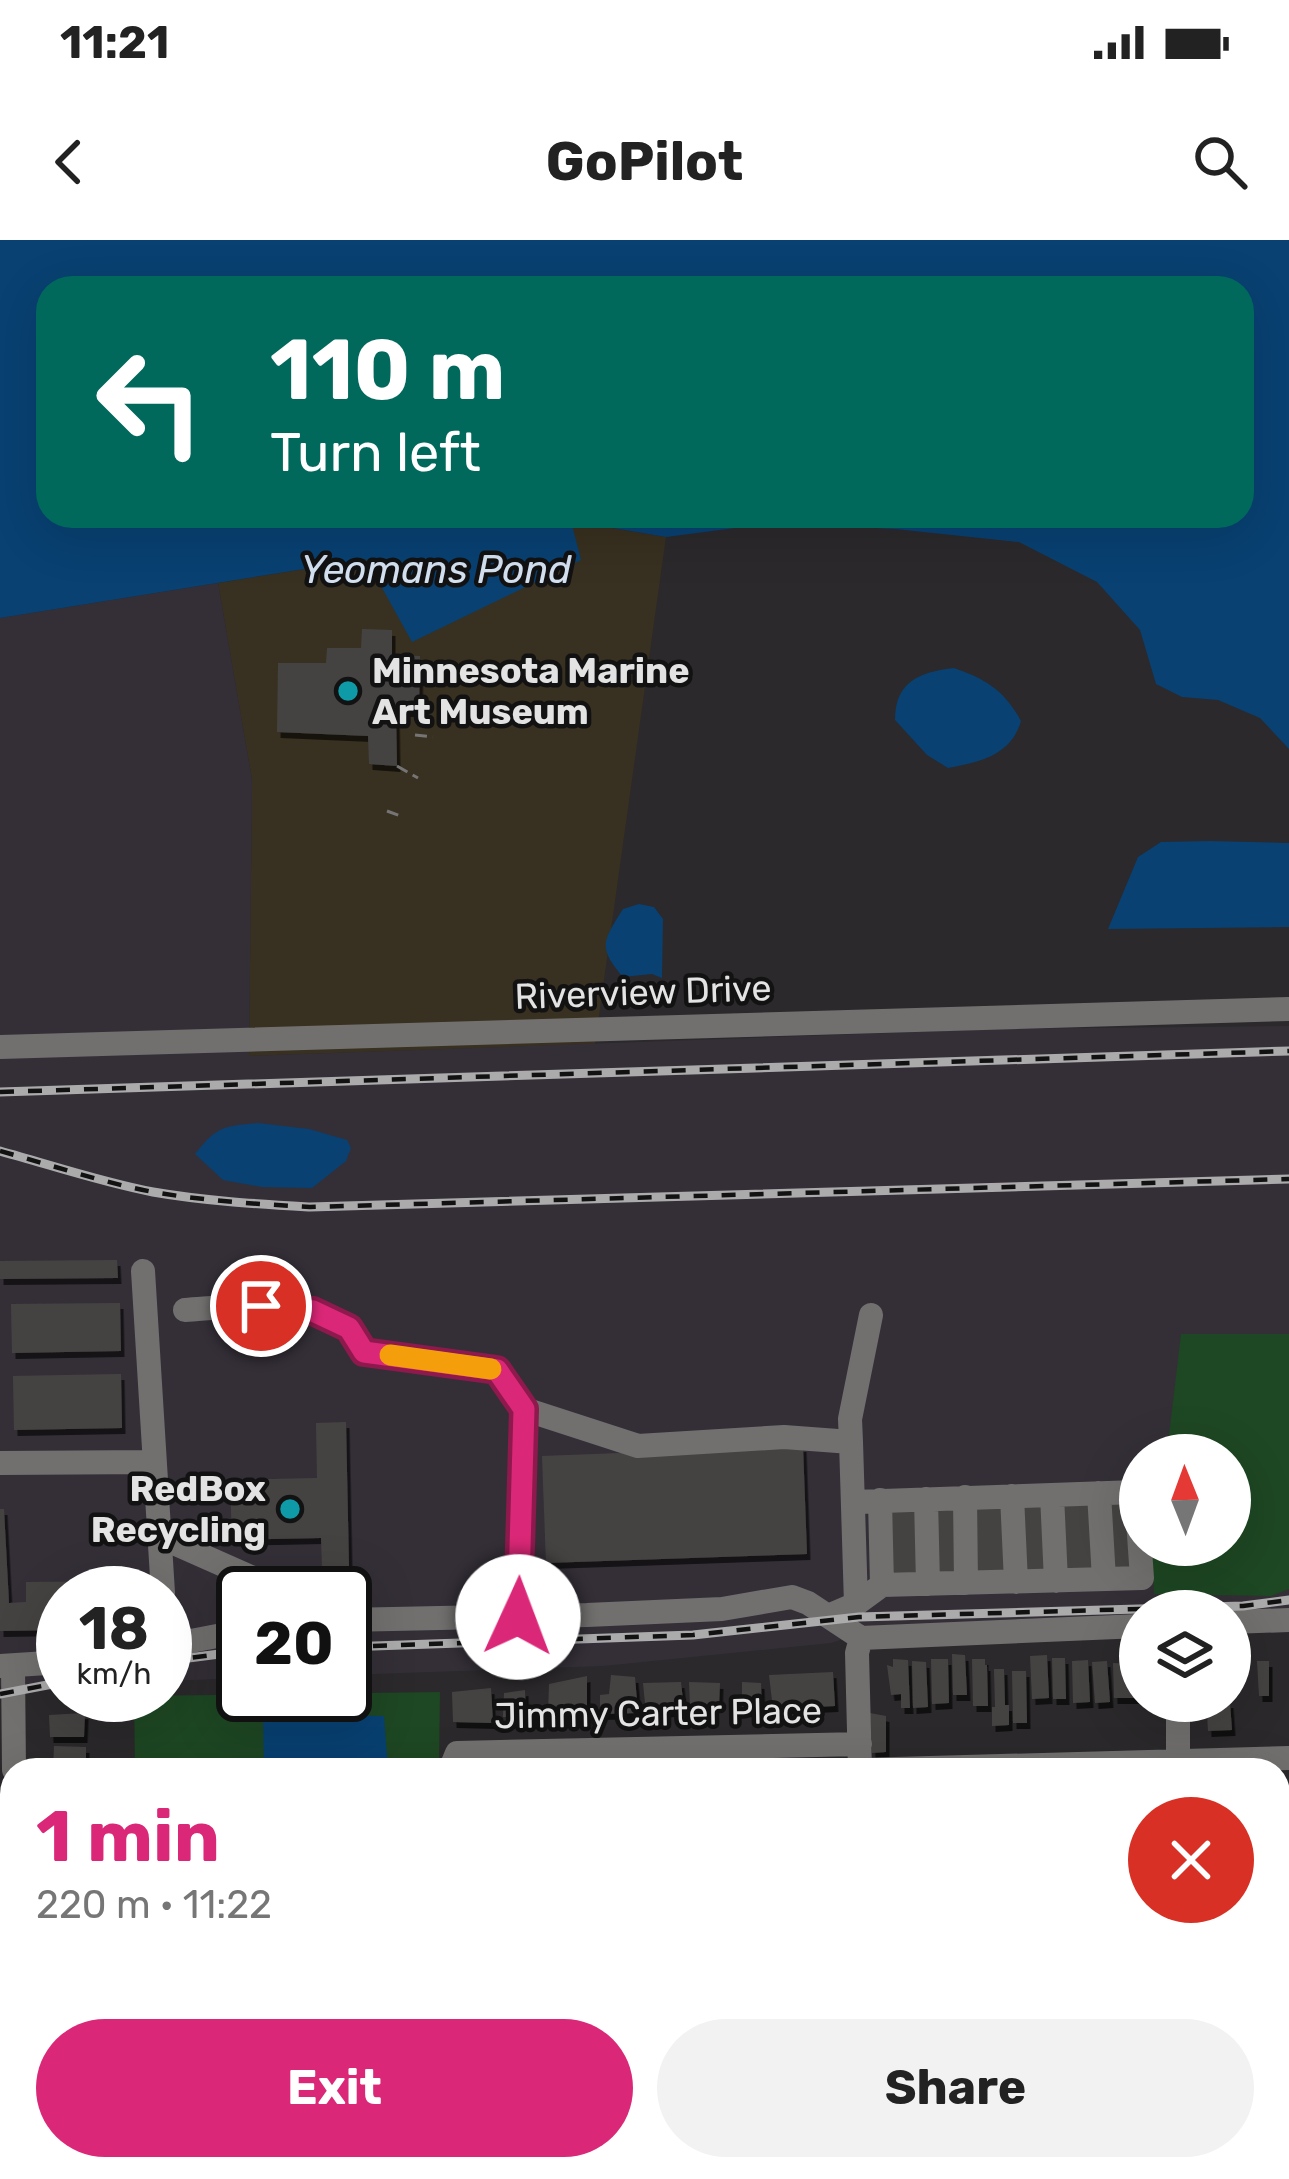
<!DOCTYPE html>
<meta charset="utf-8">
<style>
body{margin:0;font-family:Rubik,sans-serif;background:#f2f2f2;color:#222;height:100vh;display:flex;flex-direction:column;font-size:45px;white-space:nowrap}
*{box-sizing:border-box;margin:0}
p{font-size:39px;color:#767676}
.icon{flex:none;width:66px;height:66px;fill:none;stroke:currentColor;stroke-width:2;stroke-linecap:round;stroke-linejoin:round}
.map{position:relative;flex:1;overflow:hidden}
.drawer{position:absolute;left:0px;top:1518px;width:1290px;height:423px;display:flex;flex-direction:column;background:#fff;border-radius:36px 36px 0 0;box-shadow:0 12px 48px #0002}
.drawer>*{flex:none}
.banner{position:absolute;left:36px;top:36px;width:1218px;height:252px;border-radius:36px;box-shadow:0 12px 48px #0002;background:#00695c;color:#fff;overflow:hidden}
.needle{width:78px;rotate:359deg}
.controls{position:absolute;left:1119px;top:1194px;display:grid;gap:24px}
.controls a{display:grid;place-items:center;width:132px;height:132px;border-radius:50%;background:#fff;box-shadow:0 12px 48px #0002;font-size:60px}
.speed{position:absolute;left:36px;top:1326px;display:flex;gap:24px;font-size:60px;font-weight:700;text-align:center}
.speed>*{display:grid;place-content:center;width:156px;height:156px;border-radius:50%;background:#fff;box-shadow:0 12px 48px #0002;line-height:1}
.speed small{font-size:30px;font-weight:400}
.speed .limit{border:6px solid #111;border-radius:18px;background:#fff;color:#111}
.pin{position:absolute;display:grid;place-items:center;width:102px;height:102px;color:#fff;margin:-51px;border:6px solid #fff;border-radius:50%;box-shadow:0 3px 12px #0007}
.me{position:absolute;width:132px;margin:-66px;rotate:2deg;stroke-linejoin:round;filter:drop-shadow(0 0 9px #0008)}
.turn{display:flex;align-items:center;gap:42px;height:252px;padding:0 36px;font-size:54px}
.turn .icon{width:156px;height:156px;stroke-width:2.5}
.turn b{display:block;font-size:84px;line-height:102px}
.round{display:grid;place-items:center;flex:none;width:126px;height:126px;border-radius:63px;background:#f2f2f2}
.overview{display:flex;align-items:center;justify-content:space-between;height:204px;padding:0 36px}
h1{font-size:72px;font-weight:700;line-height:90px;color:#db2777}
.cta{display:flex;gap:24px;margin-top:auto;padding:24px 36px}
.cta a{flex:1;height:138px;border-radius:72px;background:#db2777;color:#fff;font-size:48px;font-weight:700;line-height:138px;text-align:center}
.cta a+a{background:#f2f2f2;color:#222}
.status{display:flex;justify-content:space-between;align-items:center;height:84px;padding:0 60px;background:#fff;direction:ltr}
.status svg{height:33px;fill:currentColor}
header{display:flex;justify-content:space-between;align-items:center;height:156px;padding:0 36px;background:#fff;font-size:54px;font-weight:700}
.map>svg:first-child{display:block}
.commercial{fill:#383020}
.built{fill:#342f37;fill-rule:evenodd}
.green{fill:#1e4723}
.water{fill:#084172;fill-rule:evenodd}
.building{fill:#454342;filter:url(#shadow)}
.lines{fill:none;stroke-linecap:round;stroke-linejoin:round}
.path{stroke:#767576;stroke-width:3;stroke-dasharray:12 6;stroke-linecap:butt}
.minor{stroke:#71706f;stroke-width:24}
.rail-casing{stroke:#acabac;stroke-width:9}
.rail{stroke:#131213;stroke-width:4.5;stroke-dasharray:14;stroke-linecap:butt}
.route-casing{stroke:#8e194d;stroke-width:30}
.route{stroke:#db2777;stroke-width:21}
.slow{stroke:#f59e0b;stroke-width:21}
.culture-dot{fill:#0f9aa8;stroke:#131213;stroke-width:4.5}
.labels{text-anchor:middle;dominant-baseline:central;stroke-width:9;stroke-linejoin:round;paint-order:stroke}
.poi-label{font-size:36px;font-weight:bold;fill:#e4e3e4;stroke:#131213;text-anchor:start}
.street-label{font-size:36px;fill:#e4e3e4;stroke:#131213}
.water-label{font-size:39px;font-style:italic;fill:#d3e1f0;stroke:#131213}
</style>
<div class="status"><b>11:21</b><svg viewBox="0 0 49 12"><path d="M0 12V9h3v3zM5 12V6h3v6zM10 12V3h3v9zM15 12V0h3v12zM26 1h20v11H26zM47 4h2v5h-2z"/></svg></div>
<header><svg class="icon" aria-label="back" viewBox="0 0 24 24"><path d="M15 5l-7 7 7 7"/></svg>GoPilot<svg class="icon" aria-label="search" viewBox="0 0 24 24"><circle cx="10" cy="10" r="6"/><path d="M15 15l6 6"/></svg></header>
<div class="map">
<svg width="1289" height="1939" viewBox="0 0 1289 1939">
<defs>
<filter id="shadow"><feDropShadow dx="3.5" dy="6" stdDeviation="0" flood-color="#0009"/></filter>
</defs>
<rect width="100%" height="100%" fill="#2b292b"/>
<path class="commercial" d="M569 281 666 297 595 804 249 816 252 540 218 343 366 319Z"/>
<path class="built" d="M218 343 252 540 249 816 1001 789 1289 786V1375L1230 1371H1140V1379L880 1387 831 1403 603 1426 345 1435V1353H243V1438L165 1441V1353H63V1444L0 1446V378ZM1140 1215H1230V1305H1140Z"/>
<path class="green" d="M1181 1094H1289V1349L1271 1356 1154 1354 1152 1305H1230V1215H1148V1212H1167Z
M440 1452 439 1530H135L134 1456Z"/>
<path class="water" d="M0 0H1289V509L1260 478 1218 460 1182 457 1156 444 1140 390 1097 342 1019 302 895 289 774 283 666 297 571 281 581 320 412 402 366 319 0 378ZM48 48H1242V276H48Z
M954 428C986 439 1005 451 1021 481 1011 516 979 522 948 528L927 515 895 480C895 441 920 432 954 428Z
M1210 601 1289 603V687L1108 689 1138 617 1161 602Z
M639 664 654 667 663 679 662 738 652 734 623 737C597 707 603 701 623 669Z
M258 883 309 889 347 900 351 908 346 921 312 948 262 947 223 940 195 914C217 886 224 886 258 883Z
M263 1474 384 1476 388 1529 264 1530Z"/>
<path class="building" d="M362 389 392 390V415L420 416 419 471H396L397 526 369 524 368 496 277 492 278 423H326L327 408H361Z
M117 1020 118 1038 0 1039V1021Z
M120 1063 121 1111 12 1113 11 1064Z
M121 1134 122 1188 14 1190 13 1136Z
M346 1182 349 1326 322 1327 321 1298 232 1300 230 1240 317 1238 316 1183Z
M803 1206 807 1314 546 1323 542 1216Z
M1132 1256 1134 1331H1110L1108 1257Z
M1045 1259 1048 1334 1023 1335 1021 1260Z
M1061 1259 1093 1260 1096 1332 1064 1333Z
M1005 1261 1007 1335 975 1336 974 1262Z
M958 1262 961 1335 936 1337 933 1263Z
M919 1265 923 1339H888L886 1266Z
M0 1269H4L9 1363 26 1362V1342L141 1341V1353H63V1390L0 1391Z
M952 1414 965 1415 967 1455H953Z
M1047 1415 1049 1458 1032 1459 1030 1416Z
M1052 1418H1065L1066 1459H1053Z
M893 1419 908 1420 910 1468H901V1454L891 1455 887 1425 893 1427Z
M931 1419H948L949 1463 932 1464Z
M972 1419H985V1425H987L988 1466H973Z
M1088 1420 1090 1462 1073 1463 1072 1421Z
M912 1421 926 1422 928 1467 913 1468Z
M1107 1421 1110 1462 1095 1463 1092 1422Z
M1257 1421H1269V1456H1259Z
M1113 1423 1133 1424V1431H1140V1458H1114Z
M994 1429H1004L1005 1465H1009V1485L992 1486V1467H995Z
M1012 1431H1026L1027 1483H1013Z
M833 1432 835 1466 773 1469 769 1435Z
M611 1435 635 1437 638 1473 600 1474V1455L609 1454Z
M587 1436V1476L548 1474 549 1444Z
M681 1442 684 1470 646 1473 643 1443Z
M689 1442 720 1443 719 1467H690Z
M742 1442 761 1443 762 1472 742 1471Z
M491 1448 493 1483 453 1482 452 1452Z
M525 1450 526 1477H503L504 1453Z
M1230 1462 1232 1490 1208 1491 1207 1473H1213V1463Z
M85 1473 84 1497H50L49 1475Z
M870 1473 886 1476V1512L872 1513Z
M54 1506 86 1507V1530H53Z"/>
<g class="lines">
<path class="path" d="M437 432 453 442
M415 495 433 497
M397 526 418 538
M387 571 403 577"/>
<path class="minor" d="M0 807 1289 769
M143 1031 163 1353
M185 1070C232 1067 309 1056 348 1087 354 1093 359 1104 364 1112L497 1130 524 1169 518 1377
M524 1169 638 1206 784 1197 851 1202 856 1364
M851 1202 850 1179 871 1075
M0 1223 153 1222
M1099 1253 1104 1339
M1052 1255 1056 1341
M1012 1256 1016 1342
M965 1257 966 1343
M926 1259 928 1344
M880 1260 882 1345
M158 1296 287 1353
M165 1374 169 1405
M828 1376 856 1364 882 1345 1142 1338 1136 1252 854 1262
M345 1380 587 1375 722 1369 792 1357 808 1363 861 1398 1140 1386
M1230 1382 1289 1380
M861 1398 857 1413 860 1530 1289 1518
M165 1406 243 1391
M0 1426 63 1422
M13 1426 14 1530
M450 1530 457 1513 860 1504
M1178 1530V1461
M1278 1661H1289
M1278 1910H1289
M16 1929 18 1939
M345 1929 346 1939
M1179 1929 1180 1939
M492 1939 804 1929
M862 1939 863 1929"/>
<defs>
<path id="rail" d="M0 852 1289 811
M0 911C51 925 101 942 153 952 205 961 258 964 310 967L1289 939
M345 1407 693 1395 859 1377 1243 1366 1289 1360
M165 1421 243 1411
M0 1454 63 1442"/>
</defs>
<use href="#rail" class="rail-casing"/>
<use href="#rail" class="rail"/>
</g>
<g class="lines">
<defs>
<path id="route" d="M261 1066 313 1071 349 1088 364 1112 497 1130 524 1169 518 1377"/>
</defs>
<use href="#route" class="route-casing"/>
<use href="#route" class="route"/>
<path class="slow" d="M390 1115 491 1129"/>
</g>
<g class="culture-dot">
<circle cx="348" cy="451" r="12"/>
<circle cx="290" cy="1269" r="12"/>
</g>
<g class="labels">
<g class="poi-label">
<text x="372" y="430">Minnesota Marine<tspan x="372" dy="41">Art Museum</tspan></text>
<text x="266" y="1248" text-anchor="end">RedBox<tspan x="266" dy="41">Recycling</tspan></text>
</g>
<g class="street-label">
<text transform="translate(643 752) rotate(-2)">Riverview Drive</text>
<text transform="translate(658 1473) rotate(-1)">Jimmy Carter Place</text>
</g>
<g class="water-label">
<text x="436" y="330">Yeomans Pond</text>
</g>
</g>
</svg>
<div class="controls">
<a><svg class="needle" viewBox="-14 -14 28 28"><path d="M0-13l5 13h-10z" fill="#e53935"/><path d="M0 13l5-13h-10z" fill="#767676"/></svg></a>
<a><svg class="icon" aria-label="layers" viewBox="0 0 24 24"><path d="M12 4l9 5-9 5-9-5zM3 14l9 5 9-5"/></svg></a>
</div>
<div class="speed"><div>18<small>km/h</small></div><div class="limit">20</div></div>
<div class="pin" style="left:261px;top:1066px;background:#d93025"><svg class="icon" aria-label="arrive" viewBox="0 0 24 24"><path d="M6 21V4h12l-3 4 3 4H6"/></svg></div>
<svg class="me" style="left:518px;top:1377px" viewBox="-20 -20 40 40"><circle r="19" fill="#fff"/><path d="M0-13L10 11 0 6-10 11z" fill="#db2777"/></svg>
<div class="banner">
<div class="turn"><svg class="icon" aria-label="left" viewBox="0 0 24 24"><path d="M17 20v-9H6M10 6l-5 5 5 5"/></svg><div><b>110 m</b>Turn left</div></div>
</div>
<section class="drawer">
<div class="overview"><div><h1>1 min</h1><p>220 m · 11:22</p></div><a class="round" style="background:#d93025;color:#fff"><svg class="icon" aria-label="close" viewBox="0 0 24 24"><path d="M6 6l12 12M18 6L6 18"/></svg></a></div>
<div class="cta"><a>Exit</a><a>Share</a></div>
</section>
</div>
